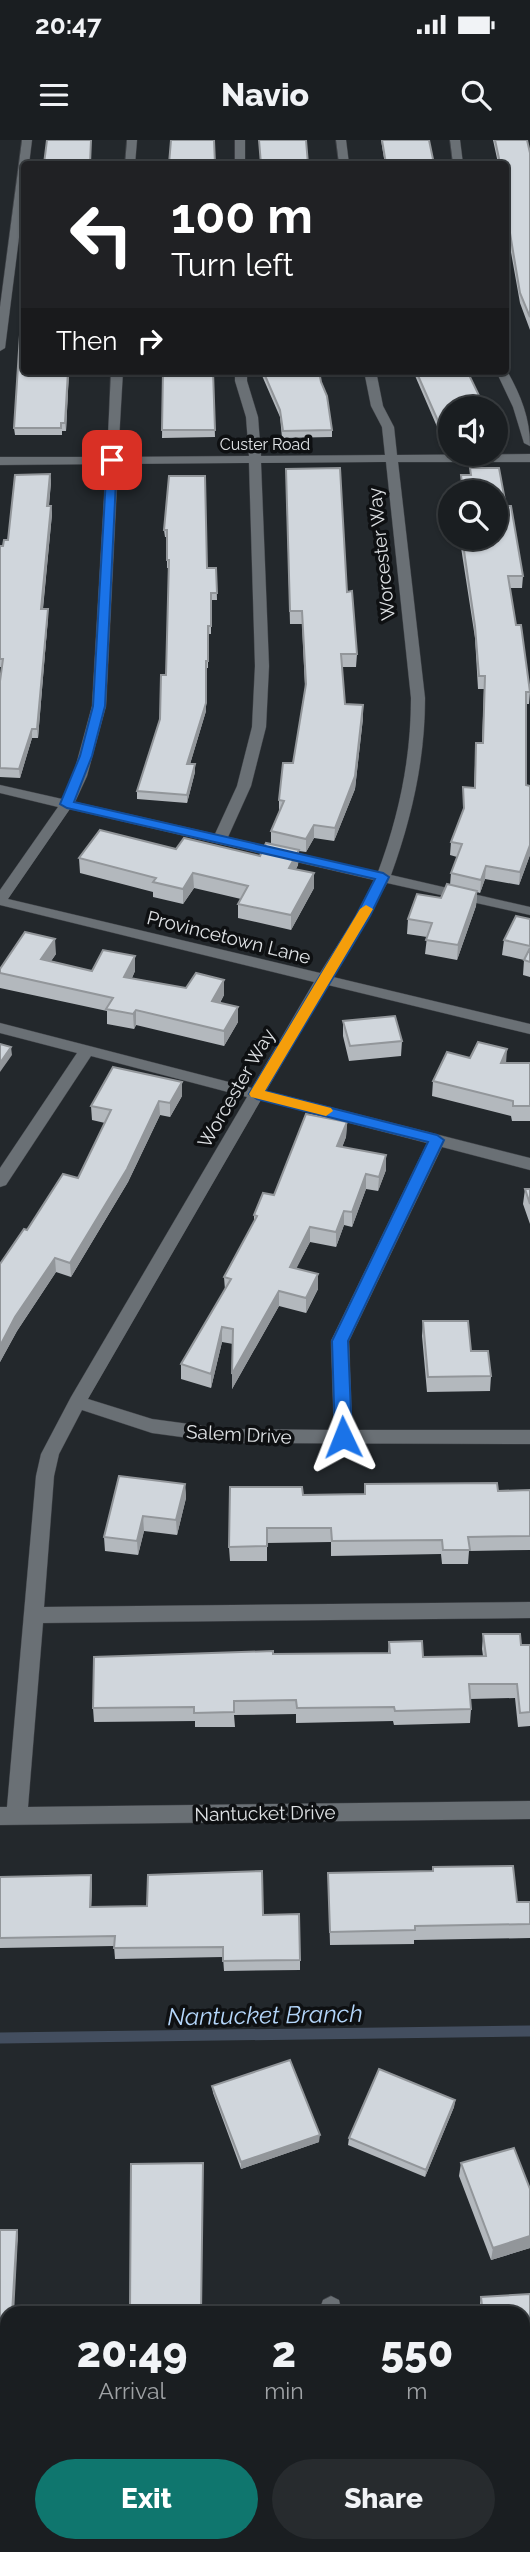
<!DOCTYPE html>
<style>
body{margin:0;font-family:Raleway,sans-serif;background:#272b2e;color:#f1f3f6;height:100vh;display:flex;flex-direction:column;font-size:26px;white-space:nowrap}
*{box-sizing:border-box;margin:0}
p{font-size:23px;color:#9fa2a5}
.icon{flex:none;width:38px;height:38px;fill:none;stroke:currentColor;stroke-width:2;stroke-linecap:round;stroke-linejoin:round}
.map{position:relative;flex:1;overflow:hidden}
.drawer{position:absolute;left:0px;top:2166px;width:530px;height:247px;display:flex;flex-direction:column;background:#1a1e21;border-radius:21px 21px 0 0;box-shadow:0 2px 5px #0004,0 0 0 2px #383c3f}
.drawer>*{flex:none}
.top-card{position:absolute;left:21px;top:21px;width:488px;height:214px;border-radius:7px;box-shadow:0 2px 5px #0004,0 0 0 2px #383c3f;background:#202124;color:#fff;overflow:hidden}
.controls{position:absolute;left:438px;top:256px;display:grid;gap:14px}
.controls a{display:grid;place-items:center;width:70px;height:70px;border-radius:50%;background:#1a1e21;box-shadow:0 2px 5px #0004,0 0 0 2px #383c3f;font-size:35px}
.pin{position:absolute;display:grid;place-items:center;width:60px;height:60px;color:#fff;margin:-30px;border-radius:14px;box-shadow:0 4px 10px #0006}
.me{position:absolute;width:77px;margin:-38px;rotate:358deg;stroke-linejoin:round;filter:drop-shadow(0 0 5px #0008)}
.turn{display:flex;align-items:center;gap:24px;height:147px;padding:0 35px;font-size:32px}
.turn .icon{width:91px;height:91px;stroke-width:2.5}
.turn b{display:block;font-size:49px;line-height:60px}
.then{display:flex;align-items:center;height:66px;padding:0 35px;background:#0003;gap:14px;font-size:26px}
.eta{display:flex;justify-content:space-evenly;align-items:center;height:119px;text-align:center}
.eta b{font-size:42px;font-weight:800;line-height:49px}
.action{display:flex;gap:14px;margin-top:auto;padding:14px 35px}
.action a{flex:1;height:80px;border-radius:42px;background:#0f766e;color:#fff;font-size:28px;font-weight:800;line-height:80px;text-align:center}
.action a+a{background:#272b2e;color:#f1f3f6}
.status{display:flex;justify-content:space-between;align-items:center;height:49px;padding:0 35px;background:#1a1e21;direction:ltr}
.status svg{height:19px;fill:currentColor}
header{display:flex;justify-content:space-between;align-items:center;height:91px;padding:0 35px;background:#1a1e21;font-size:32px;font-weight:800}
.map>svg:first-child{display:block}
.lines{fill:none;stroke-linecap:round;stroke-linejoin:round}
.stream{stroke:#434e5f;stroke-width:11}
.minor-casing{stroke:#3f4247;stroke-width:1}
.minor{fill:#6a7075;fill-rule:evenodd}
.wall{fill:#b3b8bd}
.shaded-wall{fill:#92969a}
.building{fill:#d0d6dc;stroke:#92969a;stroke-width:2}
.route{fill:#1a73e8;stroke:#114b97;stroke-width:2}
.slow{fill:#f59e0b}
.labels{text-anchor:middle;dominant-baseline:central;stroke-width:7;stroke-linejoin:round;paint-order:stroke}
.far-street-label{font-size:16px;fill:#dfe2e5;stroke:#0e1012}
.street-label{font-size:19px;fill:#dfe2e5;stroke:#0e1012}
.near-water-label{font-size:24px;font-style:italic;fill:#b4d6fa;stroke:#0e1012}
</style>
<div class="status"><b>20:47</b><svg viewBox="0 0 49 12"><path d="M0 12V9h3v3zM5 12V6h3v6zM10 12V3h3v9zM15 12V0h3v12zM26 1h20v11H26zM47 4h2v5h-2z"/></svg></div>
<header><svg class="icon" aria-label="menu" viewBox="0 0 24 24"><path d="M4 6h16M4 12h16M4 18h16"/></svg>Navio<svg class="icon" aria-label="search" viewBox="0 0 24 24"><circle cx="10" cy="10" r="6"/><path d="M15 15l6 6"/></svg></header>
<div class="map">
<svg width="530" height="2412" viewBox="0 0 530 2412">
<rect width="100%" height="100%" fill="#23282c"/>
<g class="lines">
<path class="stream" d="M0 1898 530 1891"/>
<defs>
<path id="minor" d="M22 0H32L29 24H24V58L5 208 0 211V167Z
M127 0H137L135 24H125Z
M235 0H245V24H235Z
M336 0H346L349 24H339Z
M450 0H460L463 24H453Z
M506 229C520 254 530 277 530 306L524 303 513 267 496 231H506Z
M111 231H123L118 317 249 316 246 277 235 241V231H247V241L258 277 261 316 385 315 382 287 371 266 364 231H376L383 266 394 287 397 315 530 314V322H398L425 558C425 619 412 677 391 735L530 767V775L387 743 333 837 530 884V894L328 845 266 951 530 1018V1030L442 1007 349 1201 352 1290H530V1304L226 1303 152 1293 82 1270 59 1314 54 1336 44 1467 530 1462V1478L43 1483 28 1667 530 1661V1679L0 1685V1667H7L36 1336 41 1314 71 1257 247 957 91 916 6 1045 0 1047V1028L77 913 0 893V883L252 948 314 842 0 765V750L58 667 0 653V645L62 659 73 636 92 566 106 324 0 325V317H107ZM386 322 411 558C411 618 399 676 378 732L228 697 251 646 266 587 269 526 261 323ZM249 323 255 526 252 587 237 646 215 694 75 662 87 636 106 566 118 324ZM70 669 374 740 356 776 320 833 8 759ZM261 960 427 1003 331 1201 334 1290 226 1289 152 1279 88 1259Z
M331 2156 339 2160 342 2174H318L323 2160Z
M523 2262H530V2286H523Z
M7 2357V2393L0 2396V2360Z
M310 2406H336V2412H310Z"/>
</defs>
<use href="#minor" class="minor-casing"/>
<use href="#minor" class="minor"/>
</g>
<path class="wall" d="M381 0H429L434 24H385Z
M493 0H527L530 13V190L520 163 507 90H506V24L498 23Z
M24 231H69L66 291H62V295H15L14 288Z
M163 231H213L215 297 162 298Z
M260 231H319L321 242 332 290V297L282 298 280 277Z
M413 231H469L450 268V297H448L444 288 438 289Z
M470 328H499L506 366H511L523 436 522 448H510L516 485H521L530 552 529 564H526V645L530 646V715L519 745 485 739 480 753 477 752 476 766 457 820 425 814 427 797 407 794 408 779 417 754 441 758 447 744 450 745 451 733 457 717 450 715 451 702 463 671V647L474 648 476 603H482L484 549H478L475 498 460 401 461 397H495V352H461V335H470Z
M50 334 51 342 49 366H51L52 374 43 469 48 477 38 598H32L20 638 0 637V541L2 527H0V406H3L8 400Z
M169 336 207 428H216L217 460H211V494H208V528H206V571L190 624H195V632L187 663 137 659V651L160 579 166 535 169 428H167V397H165L164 390Z
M286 342 347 452 357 514 356 527H342L345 564 363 578 355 649 334 701 314 698 306 712 299 711 298 725 296 729 314 748 291 790 238 778V764L241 759 194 748 183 764 153 757V752L80 733 79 718 176 709 260 716 271 704V691L279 673V660L293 623 305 548 302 484H290Z
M530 779V837L523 835 524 820 502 815 504 800Z
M56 814 51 821 92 831H135L132 838 186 848 224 840V855L220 863 238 867V882L224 906 136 885 134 889 107 884V871L0 848V829Z
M343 881 402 901 401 916 349 921 343 896Z
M470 918 506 923 530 922V981H512L511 976 432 956 433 941Z
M182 956 170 977 160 975 128 1042 71 1137 56 1132 17 1191 0 1222V1124L27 1090 78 1038 105 983 92 980 91 966Z
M347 982 346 997 342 1007 386 1030 378 1051 366 1049 352 1087 344 1085 336 1107 310 1102 296 1128 318 1149 306 1173 279 1166 232 1249 233 1204 222 1202 211 1248 181 1239V1224L225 1150 224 1137 254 1082V1075Z
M525 1049H530V1084L523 1064Z
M423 1181 471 1211 491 1236 490 1251 427 1252 422 1196Z
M185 1344 186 1358 177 1395 144 1391 138 1415 105 1411 104 1397Z
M365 1344 498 1351 530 1350V1410L469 1411 468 1424H442L441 1414 331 1416V1402L267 1403V1421H230L229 1407 303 1355 364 1354Z
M483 1494 521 1505H530V1586L518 1587 515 1558 470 1559 471 1569 470 1583 394 1585 393 1581 296 1583V1574L234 1575 235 1587H195V1581L94 1582 93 1568 273 1514 388 1513 389 1502 423 1517 483 1516 482 1509Z
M433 1727 517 1762H530V1798L414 1800V1804L330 1805 328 1733 433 1731Z
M91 1735 92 1746 91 1767 263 1775 300 1820V1830L224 1831 223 1817 115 1819 114 1806 0 1808V1737Z
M212 1946 319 2002 241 2029 213 1953Z
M455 1960 454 1967 425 2037 348 2005 349 1998Z
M461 2023 530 2049V2108L491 2120 459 2036Z
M0 2090H17L18 2096 7 2174V2187H0Z
M530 2154V2240L523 2241V2174H481L480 2163 481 2157Z"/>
<path class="shaded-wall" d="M68 231H69L66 291 65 283Z
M50 334 51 342 48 374 47 366Z
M51 366 52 374 42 477 41 469Z
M48 469V477L38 598 37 589Z
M206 521V571L188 631 187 624Z
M363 565V578L355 649 334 701 335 688Z
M32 589V598L20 638 19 629Z
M195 624V632L187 663V655Z
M314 685V698L306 712V699Z
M530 705V715L519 745 520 732Z
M299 710 298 725 289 742V728Z
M486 726 485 739 480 753 481 740Z
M193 733 194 748 183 764V749Z
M314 733V748L291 790V775Z
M477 751 476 766 457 820 458 805Z
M55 799 56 814 42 834 41 819Z
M135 816V831L125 852 124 837Z
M224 840V855L212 876V861Z
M238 867V882L224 906V891Z
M136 870V885L134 889 133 874Z
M11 907 12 915 0 932V923Z
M507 909 506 924 501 923Z
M182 942V956L170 977V963Z
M159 961 160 975 128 1042 71 1137 70 1123Z
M347 982 346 997 337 1021V1006Z
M386 1015V1030L378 1051 379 1037Z
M366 1034V1049L352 1087V1072Z
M344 1071V1085L336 1107V1092Z
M310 1087V1102L290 1141V1127Z
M55 1118 56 1132 17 1191 0 1222V1206L15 1177Z
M318 1134V1149L306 1173V1158Z
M279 1151V1166L232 1249V1234Z
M222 1187V1202L211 1248V1234Z
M185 1344 186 1358 177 1395 176 1380Z
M143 1376 144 1391 138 1415 137 1401Z
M91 1735 92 1746 91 1777 90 1767Z
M455 1960 454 1967 425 2037 426 2030Z
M320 1995 319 2002 241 2029V2022Z
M17 2090 18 2096 14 2174H12Z
M530 2096V2108L491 2120 493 2108Z"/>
<path class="building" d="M47 0H91L90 24H44Z
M171 0H214L215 24H169Z
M259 0H306L308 24H261Z
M382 0H429L434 24H386Z
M495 0H527L530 13V177L520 153 508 81H506V24H495V23H500Z
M24 192V231H68L65 283H61V288H14L20 195H24Z
M163 231H213L215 290H162Z
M263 231H319L321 242 327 256 332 290 283 291 280 270Z
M416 231H469L470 237 485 268H450V289H448L445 281H438Z
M340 328 347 452 352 451 357 514H341L345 564 363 565 355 636 335 688 314 685 306 699 271 691 284 661 279 660 283 623H293L306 544 302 471H290L286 329Z
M470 328H499L506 366H511L523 436H508L516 485H521L530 552H526V645L530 646V705L520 732 486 726 481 740 451 733 462 704 451 702 464 668 463 647 475 648 476 603H483L485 536H479L475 486 462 397H495V352H463L461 335H471Z
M50 334 47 366H51L41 469H48L37 589H32L19 629 0 628V541L3 519H0V406H3L4 400H8L15 335Z
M169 336H205L207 428H216L217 453H211V486H208V521H206V563L187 624H195L187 655 137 651 160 579 161 535H166L169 420H167V390H164Z
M100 690 176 709 184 698 260 716 266 703 299 710 289 728 314 733 291 775 238 764 248 746 193 733 183 749 153 742 156 738 79 718Z
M447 744 477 751 458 805 426 800 432 783 408 779 417 754 441 758Z
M516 776 530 779V806L504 800Z
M25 792 55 799 41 819 92 831 103 810 135 816 124 837 186 848 196 833 224 840 212 861 238 867 224 891 136 870 133 874 106 869 113 858 0 833V829Z
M530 808V822L524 820Z
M395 876 402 901 350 906 343 881Z
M478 902 507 909 501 923H530V966H513V961L433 941 447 912 470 918Z
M0 904 11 907 0 923Z
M113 927 182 942 170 963 159 961 127 1029 70 1123 55 1118 15 1177 0 1206V1124L24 1089 27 1090 63 1034 78 1038 111 970 91 966Z
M306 974 347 982 337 1006 386 1015 379 1037 366 1034 352 1072 344 1071 336 1092 310 1087 290 1127 318 1134 306 1158 279 1151 232 1234 233 1189 222 1187 211 1234 181 1224 231 1139 224 1137 257 1076 254 1075 263 1053 274 1055Z
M525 1049H530V1064Z
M423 1181H468L471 1211H488L491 1236 428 1237Z
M119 1336 185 1344 176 1380 143 1376 137 1401 104 1397Z
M497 1343 498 1351 530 1350V1396L468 1397 470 1410H443L442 1400 332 1401 331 1388H267V1406L229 1407 230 1347H302L303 1355 365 1354V1344Z
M483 1494H520L521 1505H530V1572L520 1573 517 1544H469L471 1569 395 1571 394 1567 297 1568 296 1560 234 1561V1572L194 1573V1567L93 1568 94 1517 273 1511V1514L390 1513 389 1502 422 1501 423 1517 486 1516Z
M513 1726 517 1762H530V1784L415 1786V1790L330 1792 328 1733 433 1731V1727Z
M262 1731 263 1775 299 1774 300 1820 223 1821V1807L114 1808 115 1796 0 1798V1737L91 1735 90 1767 147 1766 148 1735Z
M290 1920 320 1995 241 2022 212 1946Z
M379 1929 455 1960 426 2030 349 1998Z
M514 2008 530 2049V2096L493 2108 461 2023Z
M203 2023 201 2174H94V2171L130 2170 131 2024Z
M0 2090H17L12 2174H7V2180H0Z
M530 2154V2234L523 2235V2174H483L481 2157Z
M136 2406H222V2412H136Z
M434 2406H516V2412H434Z"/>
<path class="route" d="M112 317 117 320 105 566 92 616 74 662 383 733 389 737 370 776 265 951 437 995 444 1000 348 1201 352 1297 343 1303 335 1297 332 1201 428 1002 257 959 249 954 356 776 375 739 67 668 60 664 80 616 93 566 107 320Z"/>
<path class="slow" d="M366 765 373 769 265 951 331 968 333 971 326 976 251 957 249 954 360 769Z"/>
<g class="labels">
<g class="far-street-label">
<text x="265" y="304">Custer Road</text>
</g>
<g class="street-label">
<text transform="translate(381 414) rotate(-96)">Worcester Way</text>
<text transform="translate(229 797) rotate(14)">Provincetown Lane</text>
<text transform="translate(236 948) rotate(-60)">Worcester Way</text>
<text transform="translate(239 1294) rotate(3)">Salem Drive</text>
<text transform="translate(265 1673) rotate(-1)">Nantucket Drive</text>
</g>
<g class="near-water-label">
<text transform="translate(265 1875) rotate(-1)">Nantucket Branch</text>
</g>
</g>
</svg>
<div class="controls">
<a><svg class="icon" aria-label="sound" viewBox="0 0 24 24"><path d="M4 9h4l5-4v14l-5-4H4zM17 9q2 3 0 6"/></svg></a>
<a><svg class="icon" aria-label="search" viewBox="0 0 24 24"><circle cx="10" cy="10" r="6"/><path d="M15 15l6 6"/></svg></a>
</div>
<div class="pin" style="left:112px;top:320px;background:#d93025"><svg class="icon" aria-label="arrive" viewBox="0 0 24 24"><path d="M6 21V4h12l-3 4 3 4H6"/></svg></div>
<svg class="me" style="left:343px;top:1297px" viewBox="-20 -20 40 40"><path d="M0-17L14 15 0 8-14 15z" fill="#1a73e8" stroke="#fff" stroke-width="4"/></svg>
<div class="top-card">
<div class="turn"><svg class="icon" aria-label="left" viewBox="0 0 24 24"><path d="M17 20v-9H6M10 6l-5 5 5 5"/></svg><div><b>100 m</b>Turn left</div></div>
<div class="then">Then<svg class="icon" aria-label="right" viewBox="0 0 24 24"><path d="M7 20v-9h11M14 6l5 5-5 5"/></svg></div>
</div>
<section class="drawer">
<div class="eta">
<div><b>20:49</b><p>Arrival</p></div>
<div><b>2</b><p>min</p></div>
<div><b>550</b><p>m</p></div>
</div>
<div class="action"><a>Exit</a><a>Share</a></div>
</section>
</div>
